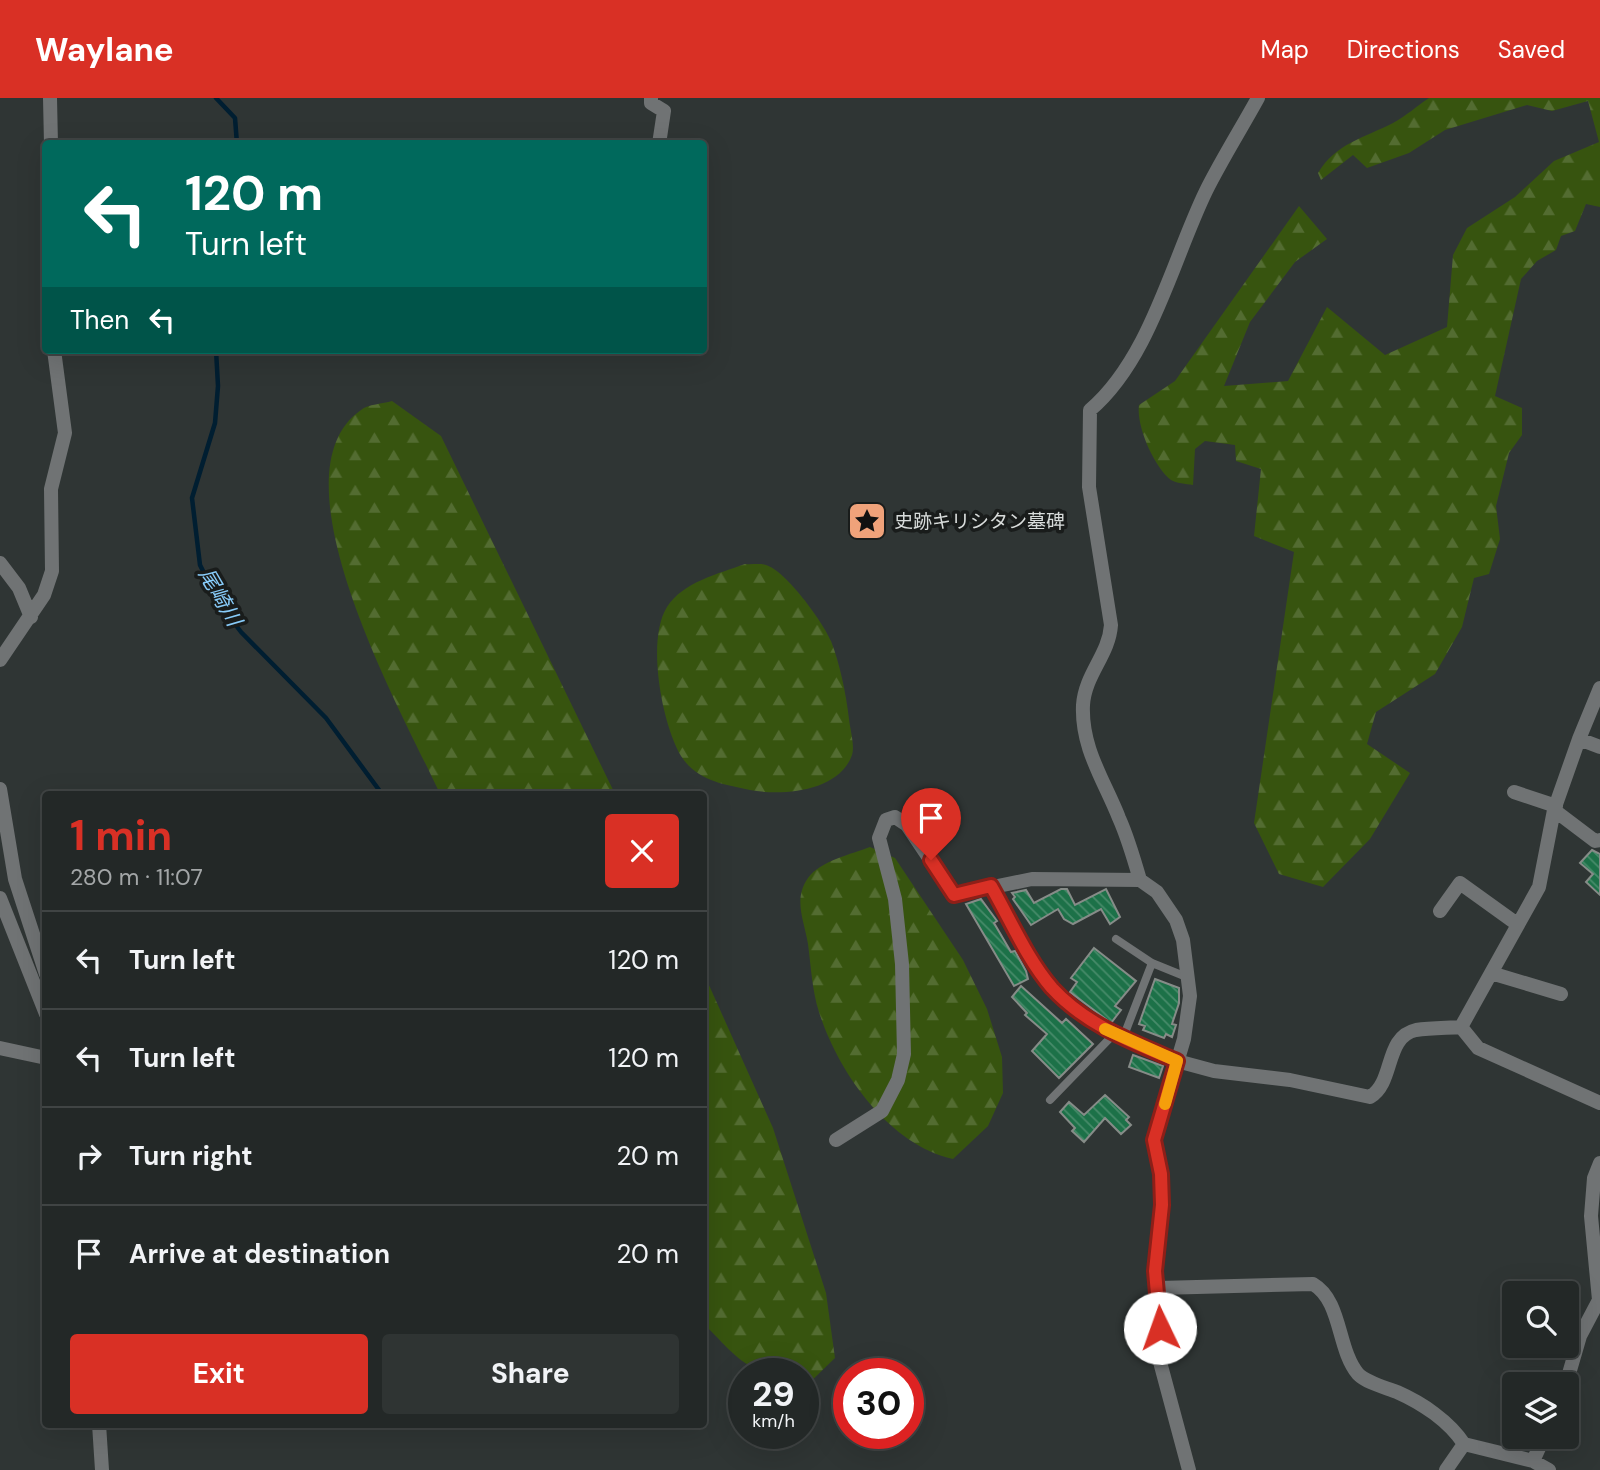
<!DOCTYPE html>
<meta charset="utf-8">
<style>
body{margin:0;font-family:"DM Sans","Noto Sans JP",sans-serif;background:#2f3433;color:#f1f3f6;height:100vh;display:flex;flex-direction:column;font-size:26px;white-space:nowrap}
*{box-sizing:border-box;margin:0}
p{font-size:23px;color:#a3a6a7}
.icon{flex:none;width:38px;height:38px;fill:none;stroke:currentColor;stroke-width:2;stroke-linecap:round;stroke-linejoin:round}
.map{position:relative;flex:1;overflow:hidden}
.panel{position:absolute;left:42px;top:693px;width:665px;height:637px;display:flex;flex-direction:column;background:#232827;border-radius:7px;box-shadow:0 7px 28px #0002,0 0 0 2px #404444}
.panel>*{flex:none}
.hud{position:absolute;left:42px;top:42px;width:665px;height:214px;border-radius:7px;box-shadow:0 7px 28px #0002,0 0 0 2px #404444;background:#00695c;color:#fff;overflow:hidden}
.tools{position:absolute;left:1502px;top:1183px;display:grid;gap:14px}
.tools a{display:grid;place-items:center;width:77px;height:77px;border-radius:7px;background:#232827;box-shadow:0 7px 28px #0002,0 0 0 2px #404444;font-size:35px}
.speed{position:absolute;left:728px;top:1260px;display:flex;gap:14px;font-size:35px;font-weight:700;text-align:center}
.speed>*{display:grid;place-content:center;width:91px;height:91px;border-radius:50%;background:#232827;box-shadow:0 7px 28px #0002,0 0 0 2px #404444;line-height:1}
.speed small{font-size:18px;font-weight:400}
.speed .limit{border:10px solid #d22;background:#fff;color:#111}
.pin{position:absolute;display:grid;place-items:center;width:60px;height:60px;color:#fff;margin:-72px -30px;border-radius:50% 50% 50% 0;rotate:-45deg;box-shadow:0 0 7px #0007}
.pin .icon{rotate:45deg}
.me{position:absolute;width:77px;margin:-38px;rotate:357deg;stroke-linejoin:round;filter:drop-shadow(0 0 5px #0008)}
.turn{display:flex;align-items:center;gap:24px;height:147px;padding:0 28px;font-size:32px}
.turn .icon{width:91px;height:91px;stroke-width:2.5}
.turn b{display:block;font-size:49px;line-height:60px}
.then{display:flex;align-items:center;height:66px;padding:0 28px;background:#0003;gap:14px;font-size:26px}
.round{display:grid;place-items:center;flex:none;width:74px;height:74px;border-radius:7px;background:#2f3433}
.head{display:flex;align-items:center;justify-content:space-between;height:119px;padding:0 28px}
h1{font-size:42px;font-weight:700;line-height:52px;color:#d93025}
.action{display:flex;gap:14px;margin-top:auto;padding:14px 28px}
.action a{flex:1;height:80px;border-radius:7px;background:#d93025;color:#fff;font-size:28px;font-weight:700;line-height:80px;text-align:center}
.action a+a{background:#2f3433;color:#f1f3f6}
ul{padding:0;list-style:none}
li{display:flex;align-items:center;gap:21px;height:98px;padding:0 28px;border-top:2px solid #404444}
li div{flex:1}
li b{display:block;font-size:26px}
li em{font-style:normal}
header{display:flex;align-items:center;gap:42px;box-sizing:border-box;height:98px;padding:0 35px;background:#d93025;color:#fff}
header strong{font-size:33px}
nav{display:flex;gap:38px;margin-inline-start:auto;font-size:24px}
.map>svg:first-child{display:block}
.forest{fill:url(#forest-firs)}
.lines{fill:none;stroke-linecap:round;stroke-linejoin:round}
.stream{stroke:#001e31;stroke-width:4.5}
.building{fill:url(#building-back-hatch);stroke:#868c88;stroke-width:2}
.lane{stroke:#707374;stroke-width:8}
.street{stroke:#707374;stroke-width:14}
.route-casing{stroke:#8d1f18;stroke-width:18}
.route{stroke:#d93025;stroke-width:12}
.slow{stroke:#f59e0b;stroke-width:12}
.labels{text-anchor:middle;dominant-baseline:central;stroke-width:7;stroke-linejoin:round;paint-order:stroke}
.poi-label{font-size:19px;fill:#d8dcdb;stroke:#191c1b;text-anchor:start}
.water-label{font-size:21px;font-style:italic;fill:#88ccfa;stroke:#191c1b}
</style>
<header>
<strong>Waylane</strong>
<nav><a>Map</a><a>Directions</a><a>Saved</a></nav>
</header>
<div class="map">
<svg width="1600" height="1372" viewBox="0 0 1600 1372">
<defs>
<pattern id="forest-firs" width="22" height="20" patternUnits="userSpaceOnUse" patternTransform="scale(1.75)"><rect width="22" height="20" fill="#37540f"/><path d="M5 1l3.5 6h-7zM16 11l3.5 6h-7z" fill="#536c31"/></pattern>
<pattern id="building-back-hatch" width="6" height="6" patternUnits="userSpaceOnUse" patternTransform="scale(1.75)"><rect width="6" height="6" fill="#1c7148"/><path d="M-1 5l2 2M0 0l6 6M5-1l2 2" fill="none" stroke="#478b6a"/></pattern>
</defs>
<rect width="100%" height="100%" fill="#2f3534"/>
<path class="forest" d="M1429 0H1600V109L1586 106 1575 133 1561 138 1556 152 1537 163 1521 181 1495 298 1522 310V337L1509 355 1496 408 1500 441 1489 476 1474 480 1462 529 1435 576 1376 614 1367 646 1410 675 1370 741 1323 789 1279 776 1254 725 1294 454 1254 438 1261 371 1236 363 1235 347 1205 343 1195 351 1193 387C1186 386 1176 385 1171 382 1154 369 1136 328 1139 307L1175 283 1299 108 1327 141 1295 164 1250 224 1224 288 1288 283 1327 209 1385 257 1447 229 1453 157 1467 130 1515 99 1554 63 1599 44 1588 3 1552 13 1527 7 1445 32 1409 55 1367 70 1353 57 1321 82 1318 75C1336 45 1364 40 1393 25 1406 18 1417 8 1429 0Z
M392 303 441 338 615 696H440C405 619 267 377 361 312 368 306 383 306 392 303Z
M745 466C751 467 760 465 766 467 786 473 823 524 831 543 840 566 846 596 849 621 850 631 855 648 852 657 839 694 782 698 750 692 723 686 697 683 681 658 662 626 646 542 667 509 683 484 718 476 745 466Z
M870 749 895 760 963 862 987 911 1002 959 1003 995 988 1028 953 1061C889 1047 838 974 819 914 812 893 811 868 808 846 804 822 793 801 808 780 820 763 852 756 870 749Z
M704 876 773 1030 826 1195 835 1260 804 1290 803 1276C745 1276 743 1265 704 1226Z"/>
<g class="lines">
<path class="stream" d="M216 0 235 20 237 46
M216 252 218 288 215 325 192 400 200 467 219 505 241 534 326 620 382 696"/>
</g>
<path class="building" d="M1592 752 1600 756V797L1586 784 1593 776 1580 765Z
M1061 791H1067L1075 807 1106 791 1120 819 1110 826 1101 811 1073 826 1064 821 1058 811 1031 827 1013 801 1015 799 1012 795 1026 792 1034 805Z
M981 801 997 823 994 825 1011 854 1015 853 1026 873 1028 881 1014 888 966 806Z
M1094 850 1136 883 1115 908 1121 912 1111 925 1070 894 1077 884 1071 880Z
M1155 881 1179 890V905L1172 926 1176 927 1172 939 1166 936 1164 940 1143 932 1145 928 1139 926Z
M1021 888 1062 925 1066 921 1093 946 1059 980 1032 953 1047 936 1025 917 1027 915 1012 899Z
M1133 957 1163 968 1159 980 1129 969Z
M1105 997 1129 1019 1126 1022 1131 1027 1121 1036 1105 1020 1084 1044 1072 1033 1075 1030 1060 1014 1069 1004 1084 1017Z"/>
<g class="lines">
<path class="lane" d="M991 788C1010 821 1027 861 1052 890 1086 927 1132 944 1177 963
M1116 841 1152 865 1189 880
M1123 940 1152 865
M1050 1002 1114 936"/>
<path class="street" d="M50 0 51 46
M651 0V5L664 13 659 46
M0 465 19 490 31 519
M0 562 44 497 52 473 51 391 65 335 54 252
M1579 641 1600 590
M1600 649 1579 641 1554 712 1539 789 1461 929 1478 950 1600 1005
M0 691 15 781 46 876
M1514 694 1556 708
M1554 712 1595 743 1600 742
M1140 782C1134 761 1128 740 1119 720 1104 682 1081 650 1083 607 1085 576 1109 557 1111 527L1089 389 1090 312C1150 261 1172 163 1206 93 1222 61 1241 31 1258 0
M0 800 46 916
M1440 813 1460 785 1517 826
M1491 875 1561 896
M0 950 46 960
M1177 963 1214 973 1290 982 1370 999C1395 984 1384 939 1416 932 1431 930 1447 930 1461 929
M836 1042 882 1013 898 982 904 956 902 866 895 801 879 740 886 722 895 719 907 727 954 797 1032 781 1140 782 1157 794 1176 822 1183 842 1190 898 1184 941 1154 1042 1161 1076 1162 1107 1155 1173 1159 1190 1313 1186C1342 1203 1337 1251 1358 1276 1367 1285 1384 1289 1397 1294 1422 1305 1449 1323 1464 1346
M1159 1190 1160 1264 1189 1372
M1566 1286 1580 1238 1599 1202 1591 1118 1594 1080 1600 1065
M99 1326 102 1372
M1533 1363 1544 1339
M1446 1372 1464 1346 1533 1363 1549 1372"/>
</g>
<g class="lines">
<defs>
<path id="route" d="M931 762 954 797 991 788C1010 821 1027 861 1052 890 1086 927 1132 944 1177 963L1154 1042 1161 1076 1162 1107 1155 1173 1160 1230"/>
</defs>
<use href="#route" class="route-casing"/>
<use href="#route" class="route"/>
<path class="slow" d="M1105 931 1177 963 1165 1006"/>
</g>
<defs>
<symbol id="sight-square" viewBox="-11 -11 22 22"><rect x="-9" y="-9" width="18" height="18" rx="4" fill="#f0a27a" stroke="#191c1b"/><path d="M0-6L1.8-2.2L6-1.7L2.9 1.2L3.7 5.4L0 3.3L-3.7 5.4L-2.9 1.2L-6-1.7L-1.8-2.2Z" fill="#111"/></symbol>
</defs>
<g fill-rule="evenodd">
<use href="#sight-square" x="845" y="401" width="44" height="44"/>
</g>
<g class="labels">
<g class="poi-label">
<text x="894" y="423">史跡キリシタン墓碑</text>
</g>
<g class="water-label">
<text transform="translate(220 499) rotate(60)">尾崎川</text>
</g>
</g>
</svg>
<div class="tools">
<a><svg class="icon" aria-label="search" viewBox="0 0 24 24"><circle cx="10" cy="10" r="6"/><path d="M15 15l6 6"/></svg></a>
<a><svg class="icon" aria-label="layers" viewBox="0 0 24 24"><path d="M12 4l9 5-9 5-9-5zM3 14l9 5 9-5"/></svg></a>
</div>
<div class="speed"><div>29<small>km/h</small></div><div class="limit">30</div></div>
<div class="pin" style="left:931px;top:762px;background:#d93025"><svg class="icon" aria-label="arrive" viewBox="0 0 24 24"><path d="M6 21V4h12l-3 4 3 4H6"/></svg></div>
<svg class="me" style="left:1160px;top:1230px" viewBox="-20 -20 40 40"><circle r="19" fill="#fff"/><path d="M0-13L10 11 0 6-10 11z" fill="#d93025"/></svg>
<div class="hud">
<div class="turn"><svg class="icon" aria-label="left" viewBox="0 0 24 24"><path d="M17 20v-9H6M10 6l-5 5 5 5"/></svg><div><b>120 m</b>Turn left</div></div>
<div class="then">Then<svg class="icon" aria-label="left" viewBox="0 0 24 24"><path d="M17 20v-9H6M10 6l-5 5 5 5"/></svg></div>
</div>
<section class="panel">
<div class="head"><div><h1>1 min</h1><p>280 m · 11:07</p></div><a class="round" style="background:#d93025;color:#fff"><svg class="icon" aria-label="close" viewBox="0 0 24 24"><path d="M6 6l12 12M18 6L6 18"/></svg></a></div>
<ul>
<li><svg class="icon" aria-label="left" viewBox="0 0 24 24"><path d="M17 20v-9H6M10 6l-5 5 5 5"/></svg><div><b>Turn left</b></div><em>120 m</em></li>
<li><svg class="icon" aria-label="left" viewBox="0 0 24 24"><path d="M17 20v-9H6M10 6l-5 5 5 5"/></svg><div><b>Turn left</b></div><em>120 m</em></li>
<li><svg class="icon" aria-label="right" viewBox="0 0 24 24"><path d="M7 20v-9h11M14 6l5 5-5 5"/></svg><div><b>Turn right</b></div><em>20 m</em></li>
<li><svg class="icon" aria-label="arrive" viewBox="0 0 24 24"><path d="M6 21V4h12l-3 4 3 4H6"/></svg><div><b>Arrive at destination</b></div><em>20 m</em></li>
</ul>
<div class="action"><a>Exit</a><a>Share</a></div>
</section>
</div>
